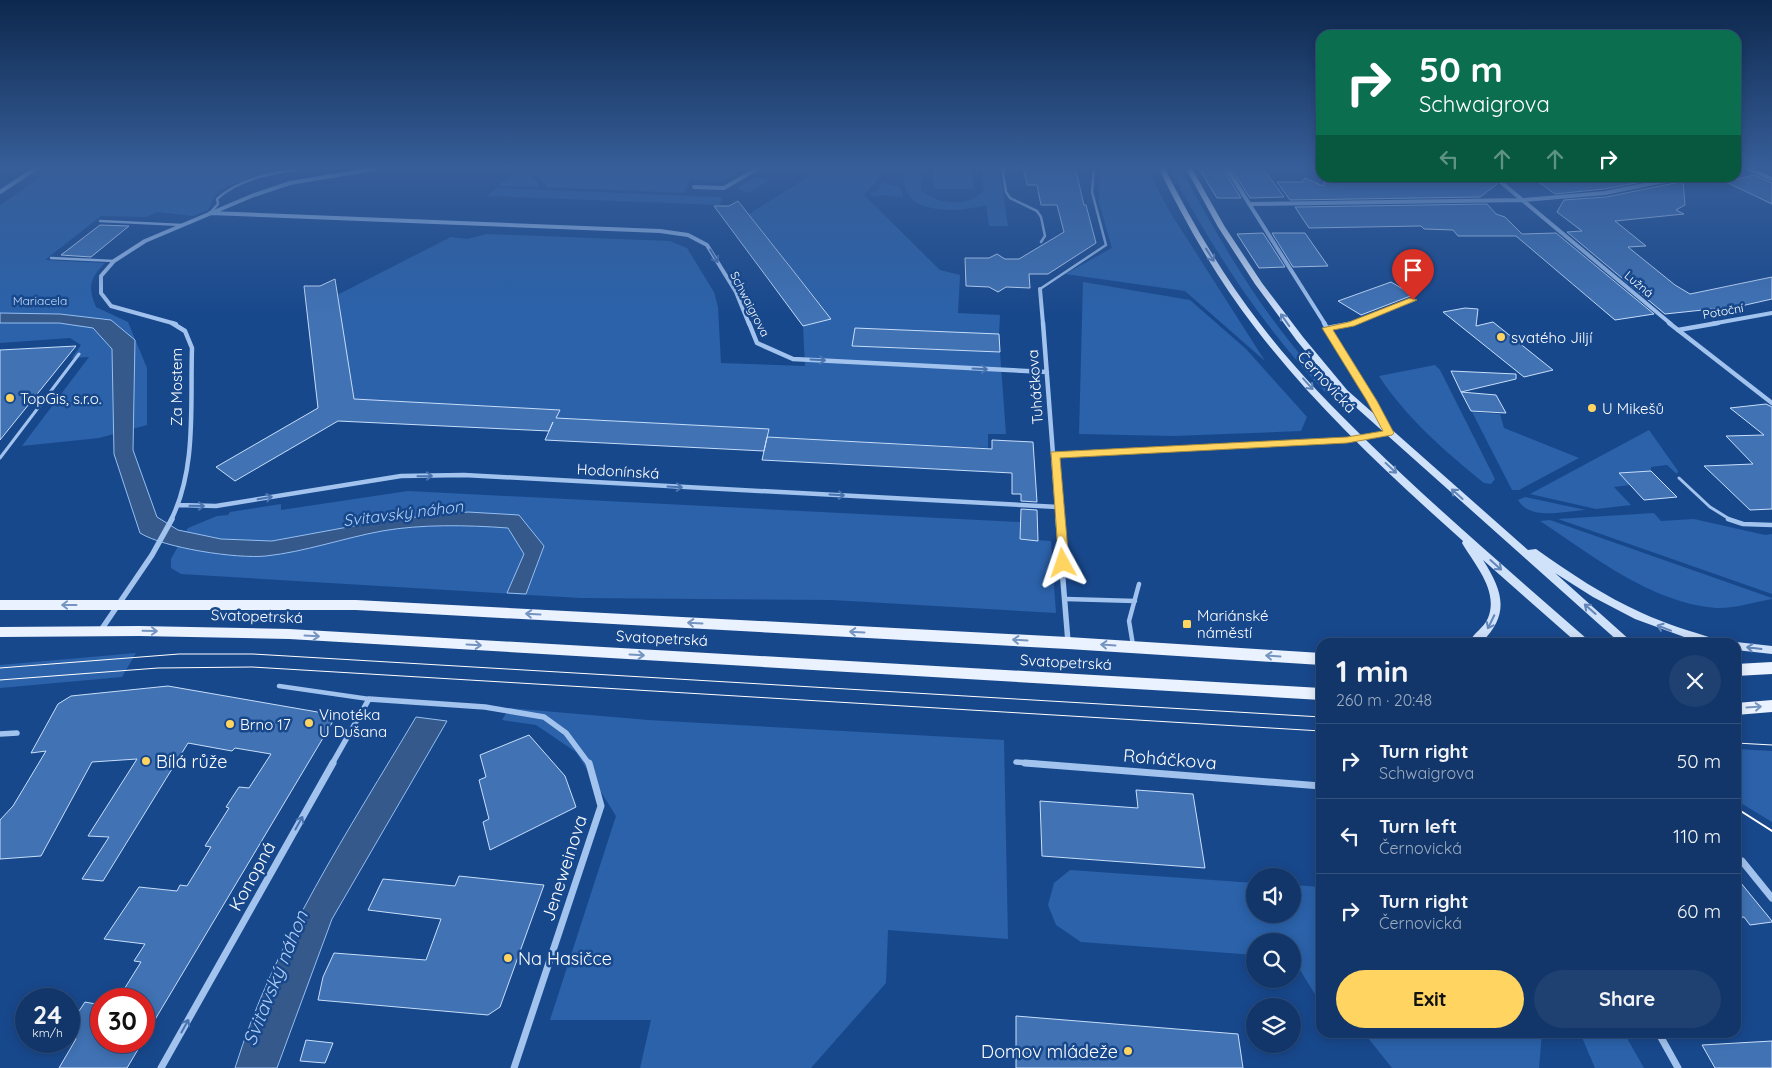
<!DOCTYPE html>
<meta charset="utf-8">
<style>
body{margin:0;font-family:Quicksand,sans-serif;background:#1f4171;color:#f1f3f6;height:100vh;display:flex;flex-direction:column;font-size:19px;white-space:nowrap}
*{box-sizing:border-box;margin:0}
p{font-size:16px;color:#9cabc0}
.icon{flex:none;width:28px;height:28px;fill:none;stroke:currentColor;stroke-width:2;stroke-linecap:round;stroke-linejoin:round}
.map{position:relative;flex:1;overflow:hidden}
.drawer{position:absolute;left:1316px;top:638px;width:425px;height:400px;display:flex;flex-direction:column;background:#123669;border-radius:15px;box-shadow:0 2px 12px #0003,0 0 0 1px #31507d}
.drawer>*{flex:none}
.guide{position:absolute;left:1316px;top:30px;width:425px;height:152px;border-radius:15px;box-shadow:0 2px 12px #0003,0 0 0 1px #31507d;background:#0b6e4f;color:#fff;overflow:hidden}
.tools{position:absolute;left:1246px;top:868px;display:grid;gap:10px}
.tools a{display:grid;place-items:center;width:55px;height:55px;border-radius:50%;background:#123669;box-shadow:0 2px 12px #0003,0 0 0 1px #31507d;font-size:25px}
.speed{position:absolute;left:15px;top:988px;display:flex;gap:10px;font-size:25px;font-weight:700;text-align:center}
.speed>*{display:grid;place-content:center;width:65px;height:65px;border-radius:50%;background:#123669;box-shadow:0 2px 12px #0003,0 0 0 1px #31507d;line-height:1}
.speed small{font-size:12px;font-weight:400}
.speed .limit{border:8px solid #d22;background:#fff;color:#111}
.pin{position:absolute;display:grid;place-items:center;width:42px;height:42px;color:#fff;margin:-51px -21px;border-radius:50% 50% 50% 0;rotate:-45deg;box-shadow:0 0 5px #0007}
.pin .icon{rotate:45deg}
.me{position:absolute;width:55px;margin:-28px;rotate:355deg;stroke-linejoin:round;filter:drop-shadow(0 0 4px #0008)}
.turn{display:flex;align-items:center;gap:18px;height:105px;padding:0 20px;font-size:22px}
.turn .icon{width:65px;height:65px;stroke-width:2.5}
.turn b{display:block;font-size:35px;line-height:42px}
.lanes{display:flex;align-items:center;height:48px;padding:0 20px;background:#0003;justify-content:center;gap:25px;direction:ltr}
.lanes .off{opacity:.35}
.round{display:grid;place-items:center;flex:none;width:52px;height:52px;border-radius:26px;background:#1f4171}
.overview{display:flex;align-items:center;justify-content:space-between;height:85px;padding:0 20px}
h1{font-size:30px;font-weight:700;line-height:38px}
.action{display:flex;gap:10px;margin-top:auto;padding:10px 20px}
.action a{flex:1;height:58px;border-radius:30px;background:#ffd460;color:#111;font-size:20px;font-weight:700;line-height:58px;text-align:center}
.action a+a{background:#1f4171;color:#f1f3f6}
ul{padding:0;list-style:none}
li{display:flex;align-items:center;gap:15px;height:75px;padding:0 20px;border-top:1px solid #31507d}
li div{flex:1}
li b{display:block;font-size:19px}
li em{font-style:normal}
.map>svg:first-child{display:block}
.green{fill:#2b62aa}
.water{fill:#36598b;stroke:#95bef1}
.building{fill:#4072b4;stroke:#c8defa}
.lines{fill:none;stroke-linecap:round;stroke-linejoin:round}
.lane-far2{stroke:#a2c3ee;stroke-width:2.5}
.lane-far1{stroke:#a2c3ee;stroke-width:3}
.lane{stroke:#a2c3ee;stroke-width:4.5}
.street-far3{stroke:#a2c3ee;stroke-width:4}
.street-far2{stroke:#a2c3ee;stroke-width:4.5}
.street-far1{stroke:#a2c3ee;stroke-width:5.5}
.street{stroke:#a2c3ee;stroke-width:7}
.secondary{fill:#d0e1fa;fill-rule:evenodd}
.primary{fill:#eaf2ff;fill-rule:evenodd}
.tram-far1{stroke:#fff;stroke-width:1}
.tram{stroke:#fff;stroke-width:2}
.oneway{stroke:#6285b8}
.oneway2{stroke:#4873ae}
.oneway3{stroke:#7694c0}
.route{fill:#ffd460;stroke:#a68a3e}
.poi-dot{fill:#ffd460;stroke:#18488c;stroke-width:2}
.labels{text-anchor:middle;dominant-baseline:central;stroke-width:5;stroke-linejoin:round;paint-order:stroke}
.far-street-label{font-size:12px;fill:#fff;stroke:#18488c}
.far-park-label{font-size:12px;fill:#c8defa;stroke:#18488c}
.poi-label{font-size:15px;fill:#fff;stroke:#18488c;text-anchor:start}
.street-label{font-size:15px;fill:#fff;stroke:#18488c}
.water-label{font-size:16px;font-style:italic;fill:#aecef6;stroke:#18488c}
.near-street-label{font-size:18px;fill:#fff;stroke:#18488c}
.near-poi-label{font-size:18px;fill:#fff;stroke:#18488c;text-anchor:start}
.near-water-label{font-size:19px;font-style:italic;fill:#aecef6;stroke:#18488c}
</style>
<div class="map">
<svg width="1772" height="1068" viewBox="0 0 1772 1068">
<rect width="100%" height="100%" fill="#18488c"/>
<path class="green" d="M56 167H300C282 170 229 181 217 193 211 199 213 205 208 210L193 216 157 212 146 217 101 216 45 260 105 263C89 279 88 288 96 307L128 322 147 368V425L99 438 22 446 89 357 72 358 81 345 70 338 0 343V205Z
M525 167 539 185 537 187 497 186Z
M532 167H750L722 181 690 180 684 193 547 187Z
M824 167H879L878 179 864 195 940 270 960 275 958 313 1000 315 999 334 855 328 852 346 1000 352 1006 434H988V448L767 437 769 429 556 418 560 410 354 399 337 295 451 237 467 239 487 234 670 241 687 248 714 292 718 307 721 363 805 366 803 326 831 318 749 214Z
M905 167H921V190C937 205 969 208 984 190L982 167H999L1008 226H989L986 205C966 211 916 216 906 190 903 184 905 174 905 167Z
M933 167H971L974 189H934Z
M1100 167H1146L1170 212 1265 361 1185 291 1065 274 1112 248 1099 202Z
M1169 167H1180C1222 245 1269 327 1333 390L1332 394 1325 392C1262 326 1211 247 1169 167Z
M756 177 769 180 749 193 737 188Z
M883 182 898 187 903 192 902 197 882 195 874 197 870 193 877 191Z
M497 188 719 197 722 198 720 205 487 196Z
M1083 282 1190 300 1246 349 1307 417 1301 431 1173 436 1079 434Z
M1435 365 1440 370 1495 479 1491 484 1484 483C1445 451 1407 419 1379 376Z
M1472 412 1500 414 1504 428 1579 458 1519 490H1512Z
M1649 430 1678 471 1677 474 1667 465 1651 467V471L1620 473 1630 485 1614 487 1631 505 1596 509 1530 494Z
M408 491 1020 522V539L1051 541 1056 613 832 600 580 598 181 574 171 568V559L188 528 217 516 228 515 230 512 281 504V510Z
M1525 497 1586 510C1565 511 1530 521 1518 500Z
M1654 513 1661 521 1694 519 1765 535 1772 534V594L1558 519Z
M1550 520 1772 598V599C1755 602 1733 609 1716 608 1651 603 1592 555 1540 521Z
M136 653 122 677 0 688V665Z
M509 708 648 720 1004 740 1008 939 888 930 886 983 811 1068H640L651 1020H550L616 816 576 752 536 725 502 720Z
M1736 749 1772 751V822L1736 800Z
M1070 870 1255 883V914H1292L1293 885 1321 887V1004L1300 970 1293 967 1292 941H1255V955L1081 942 1056 925 1048 905 1054 883Z
M1364 1033H1542L1539 1068H1392Z
M1580 1033H1624L1644 1068H1595Z"/>
<path class="water" d="M0 313 60 314 111 320 135 340 133 450 157 517 178 530 221 539 272 541 386 520 468 512 519 515 544 546 526 594 507 593 524 554 508 528C467 525 422 524 382 531 344 538 304 552 266 556 237 559 164 548 140 533L114 454 112 349 93 328 59 323H0Z
M416 717 447 721 332 919 277 1068H235C274 942 349 830 416 717Z"/>
<path class="building" d="M1023 167H1075L1084 205H1086L1096 243 1048 274H1029L1030 288 1006 287 998 292 989 287 966 286 965 258H989L997 254 1005 259H1019L1064 232 1057 205H1041L1037 185H1027Z
M1198 167H1222L1241 198H1217Z
M1230 167H1262L1284 197 1250 198Z
M1754 175 1772 183V204L1726 182Z
M1305 178 1323 186 1326 179 1402 181 1399 178H1492L1497 184 1480 197 1290 200 1277 182H1302Z
M1533 178H1663L1604 189 1555 194Z
M1683 179 1685 205 1676 210 1684 214 1615 221 1646 246 1628 247 1675 285 1690 294 1772 277V299L1741 306 1665 314 1567 232 1582 231 1557 212 1564 200 1606 197 1680 182Z
M738 201 795 273 831 319 803 326 714 206H729Z
M1487 204 1496 214 1505 217 1522 234 1556 233 1654 314 1615 320 1516 236H1458L1453 230 1424 229 1421 226 1309 228 1295 207Z
M100 225 129 226 91 257 61 255Z
M1263 233 1285 267 1259 268 1237 234Z
M1272 233H1305L1328 266 1293 267Z
M335 279 354 399 560 410 556 418 769 429 764 451 545 440 553 422 549 431 338 421 235 481 216 467 318 408 304 286H320Z
M1391 282 1413 295 1361 315 1338 301Z
M1465 308 1478 309 1476 326 1493 322 1553 370 1524 377 1443 312Z
M855 328 999 334 1000 352 852 346Z
M76 346 0 440V350Z
M1451 371 1516 374V379L1461 392Z
M1461 392 1496 395 1506 413 1471 411Z
M1766 404 1772 407V509L1750 510 1704 466 1753 464 1726 436 1764 435 1730 408Z
M767 437 992 449V440L1033 442 1037 502 1021 501V494H1012V473L762 460Z
M1651 471 1677 497 1644 500 1619 473Z
M1021 509 1037 510 1038 541 1020 539Z
M168 686 329 714 332 723 144 1038V999H118L141 962 134 961 145 944 104 939 139 887 177 891 180 885 187 886 211 847 205 846 229 808 226 807 239 787 249 788 271 754 235 748 232 751 188 743 103 881 82 879 109 837 88 836 137 759 92 762 41 856 0 859V820L13 806 46 751 31 753 58 704 71 696Z
M529 735 565 776 576 807 490 850 483 822 489 819 479 780 486 777 480 755Z
M1136 790 1193 794 1205 868 1042 856 1040 801 1138 808Z
M459 876 544 885 500 1007 488 1015 318 1000 323 977 334 953 426 960 441 919 368 910 383 879 455 886Z
M1736 877 1772 921V922L1750 925 1744 917 1736 918Z
M85 1002 101 1005V1041H143L127 1068H59L76 1039 69 1026Z
M1016 1016 1238 1034 1243 1068H1016Z
M306 1040 333 1043 325 1063 300 1061Z
M1772 1041V1068H1715L1702 1045Z"/>
<g class="lines">
<path class="lane-far2" d="M1002 167 1006 192 1010 198 1037 211 1041 217 1045 236 1041 242
M210 213 218 204 217 199C242 176 280 172 312 167
M100 221 182 225
M51 258 114 261
M1040 289 1106 245 1092 192 1094 167"/>
<path class="lane-far1" d="M0 458 79 354
M1679 478 1710 507 1731 520"/>
<path class="lane" d="M1728 519 1743 524 1772 525
M1066 599 1135 601
M1133 645 1129 621 1139 584
M279 686 369 699"/>
<path class="street-far3" d="M1226 167 1325 324
M1745 167 1772 179
M1496 178 1671 324
M694 187 724 188 760 167
M0 192 38 167
M1249 204 1523 200 1605 193 1679 178
M210 213 660 231 688 235 707 245 736 292 749 324
M1040 289 1043 324
M176 324 111 306 101 293V276L114 261 145 241 254 195 290 183 385 167
M1350 324 1413 300
M1711 324 1772 313"/>
<path class="street-far2" d="M749 323 757 343 793 359 1047 372
M1043 323 1058 520
M1324 323 1327 328 1354 323
M1669 323 1772 403
M1678 330 1718 323
M1055 454 1347 440 1389 433 1327 328
M178 505 216 506 401 476 464 475 1058 507
M171 520C197 468 190 405 192 348L185 331 172 323"/>
<path class="street-far1" d="M1058 519 1068 642
M101 630 152 555 172 519
M0 734 17 733
M1016 762 1041 764
M332 764 369 699 485 707 544 717 566 733 589 764"/>
<path class="street" d="M1025 763 1321 786
M1742 861 1772 898
M1658 1032 1678 1068
M161 1068 333 763
M514 1068 601 806 589 763"/>
<path class="secondary" d="M1158 167H1164C1192 222 1223 276 1261 325 1293 367 1330 405 1368 442 1438 510 1513 574 1587 639L1588 642H1576L1483 560C1503 591 1510 614 1482 642H1470C1473 633 1484 628 1488 618 1499 591 1475 565 1462 543L1463 541C1390 476 1316 407 1256 329 1217 279 1186 224 1158 167Z
M1185 167H1191L1225 227 1262 283 1303 337 1347 390 1528 550 1536 549C1570 573 1604 596 1642 613 1666 624 1690 631 1715 639L1716 642H1698L1635 619 1593 597 1555 573 1632 642H1619L1341 394 1297 341 1255 284 1218 227Z
M1733 642H1736L1772 646V654L1736 650V642Z"/>
<path class="primary" d="M0 600H356L1068 637 1321 653V665L1068 649 356 610H0Z
M139 626 289 629 1321 688V700L289 639 139 636 0 637V627Z
M1772 662V674L1736 676V664Z
M1772 700V712L1736 715V703Z"/>
<path class="tram-far1" d="M0 668 179 654H253L1321 717
M0 680 158 668 252 667 1321 731
M1736 743 1772 745"/>
<path class="tram" d="M1736 808 1772 831"/>
</g>
<defs><path id="oneway-shaft" d="M-6 0H5M1.5-3L5.5 0L1.5 3" fill="none" stroke-width="1.6" stroke-linecap="round" stroke-linejoin="round" transform="scale(1.25)"/></defs>
<g class="oneway">
<use href="#oneway-shaft" transform="translate(1210 255) rotate(58)"/>
<use href="#oneway-shaft" transform="translate(1285 320) rotate(-125)"/>
<use href="#oneway-shaft" transform="translate(1308 384) rotate(48)"/>
<use href="#oneway-shaft" transform="translate(1391 468) rotate(43)"/>
<use href="#oneway-shaft" transform="translate(1457 494) rotate(-138)"/>
<use href="#oneway-shaft" transform="translate(1496 565) rotate(42)"/>
<use href="#oneway-shaft" transform="translate(1590 609) rotate(-139)"/>
<use href="#oneway-shaft" transform="translate(1491 622) rotate(116)"/>
<use href="#oneway-shaft" transform="translate(1664 628) rotate(-159)"/>
<use href="#oneway-shaft" transform="translate(1754 648) rotate(-173)"/>
</g>
<g class="oneway2">
<use href="#oneway-shaft" transform="translate(714 256) rotate(59)"/>
<use href="#oneway-shaft" transform="translate(818 360) rotate(3)"/>
<use href="#oneway-shaft" transform="translate(980 369) rotate(3)"/>
<use href="#oneway-shaft" transform="translate(425 476) rotate(-1)"/>
<use href="#oneway-shaft" transform="translate(675 487) rotate(3)"/>
<use href="#oneway-shaft" transform="translate(837 495) rotate(3)"/>
<use href="#oneway-shaft" transform="translate(265 498) rotate(-9)"/>
<use href="#oneway-shaft" transform="translate(197 506) rotate(1)"/>
<use href="#oneway-shaft" transform="translate(299 823) rotate(-61)"/>
<use href="#oneway-shaft" transform="translate(185 1026) rotate(-61)"/>
</g>
<g class="oneway3">
<use href="#oneway-shaft" transform="translate(69 605) rotate(180)"/>
<use href="#oneway-shaft" transform="translate(533 614) rotate(-177)"/>
<use href="#oneway-shaft" transform="translate(695 623) rotate(-177)"/>
<use href="#oneway-shaft" transform="translate(150 631) rotate(1)"/>
<use href="#oneway-shaft" transform="translate(857 632) rotate(-177)"/>
<use href="#oneway-shaft" transform="translate(312 636) rotate(3)"/>
<use href="#oneway-shaft" transform="translate(1020 640) rotate(-177)"/>
<use href="#oneway-shaft" transform="translate(474 645) rotate(3)"/>
<use href="#oneway-shaft" transform="translate(1108 645) rotate(-176)"/>
<use href="#oneway-shaft" transform="translate(637 655) rotate(3)"/>
<use href="#oneway-shaft" transform="translate(1273 656) rotate(-176)"/>
<use href="#oneway-shaft" transform="translate(1754 707) rotate(-4)"/>
</g>
<linearGradient id="sky" x2="0" y2="1"><stop stop-color="#0d284d"/><stop offset="0.53" stop-color="#375e99"/><stop offset="1" stop-color="#375e99" stop-opacity="0"/></linearGradient>
<rect width="1772" height="316" fill="url(#sky)"/>
<path class="route" d="M1410 298 1417 300 1354 326 1333 330 1377 401 1394 433 1392 435 1347 443 1060 458 1069 563 1067 566H1059L1051 452 1347 437 1383 431 1367 401 1322 328 1349 322Z"/>
<g class="poi-dot">
<circle cx="1501" cy="337" r="5"/>
<circle cx="10" cy="398" r="5"/>
<circle cx="1592" cy="408" r="5"/>
<rect x="1182" y="619" width="10" height="10" rx="2.5"/>
<circle cx="309" cy="723" r="5"/>
<circle cx="230" cy="724" r="5"/>
<circle cx="146" cy="761" r="5"/>
<circle cx="508" cy="958" r="5"/>
<circle cx="1128" cy="1051" r="5"/>
</g>
<g class="labels">
<g class="far-street-label">
<text transform="translate(1639 284) rotate(40)">Lužná</text>
<text transform="translate(750 304) rotate(63)">Schwaigrova</text>
<text transform="translate(1723 311) rotate(-10)">Potoční</text>
</g>
<g class="far-park-label">
<text x="40" y="300">Mariacela</text>
</g>
<g class="poi-label">
<text x="1511" y="337">svatého Jiljí</text>
<text x="20" y="398">TopGis, s.r.o.</text>
<text x="1602" y="408">U Mikešů</text>
<text x="1197" y="615">Mariánské<tspan x="1197" dy="17">náměstí</tspan></text>
<text x="319" y="714">Vinotéka<tspan x="319" dy="17">U Dušana</tspan></text>
<text x="240" y="724">Brno 17</text>
</g>
<g class="street-label">
<text transform="translate(1327 382) rotate(47)">Černovická</text>
<text transform="translate(176 387) rotate(-90)">Za Mostem</text>
<text transform="translate(1035 387) rotate(-94)">Tuháčkova</text>
<text transform="translate(618 471) rotate(3)">Hodonínská</text>
<text transform="translate(257 616) rotate(2)">Svatopetrská</text>
<text transform="translate(662 638) rotate(3)">Svatopetrská</text>
<text transform="translate(1066 662) rotate(3)">Svatopetrská</text>
</g>
<g class="water-label">
<text transform="translate(403 513) rotate(-7)">Svitavský náhon</text>
</g>
<g class="near-street-label">
<text transform="translate(1170 759) rotate(5)">Roháčkova</text>
<text transform="translate(564 868) rotate(-72)">Jeneweinova</text>
<text transform="translate(252 876) rotate(-61)">Konopná</text>
</g>
<g class="near-poi-label">
<text x="156" y="761">Bílá růže</text>
<text x="518" y="958">Na Hasičce</text>
<text x="1118" y="1051" text-anchor="end">Domov mládeže</text>
</g>
<g class="near-water-label">
<text transform="translate(275 978) rotate(-68)">Svitavský náhon</text>
</g>
</g>
</svg>
<div class="tools">
<a><svg class="icon" aria-label="sound" viewBox="0 0 24 24"><path d="M4 9h4l5-4v14l-5-4H4zM17 9q2 3 0 6"/></svg></a>
<a><svg class="icon" aria-label="search" viewBox="0 0 24 24"><circle cx="10" cy="10" r="6"/><path d="M15 15l6 6"/></svg></a>
<a><svg class="icon" aria-label="layers" viewBox="0 0 24 24"><path d="M12 4l9 5-9 5-9-5zM3 14l9 5 9-5"/></svg></a>
</div>
<div class="speed"><div>24<small>km/h</small></div><div class="limit">30</div></div>
<div class="pin" style="left:1413px;top:300px;background:#d93025"><svg class="icon" aria-label="arrive" viewBox="0 0 24 24"><path d="M6 21V4h12l-3 4 3 4H6"/></svg></div>
<svg class="me" style="left:1063px;top:563px" viewBox="-20 -20 40 40"><path d="M0-17L14 15 0 8-14 15z" fill="#ffd460" stroke="#fff" stroke-width="4"/></svg>
<div class="guide">
<div class="turn"><svg class="icon" aria-label="right" viewBox="0 0 24 24"><path d="M7 20v-9h11M14 6l5 5-5 5"/></svg><div><b>50 m</b>Schwaigrova</div></div>
<div class="lanes"><svg class="icon off" aria-label="left" viewBox="0 0 24 24"><path d="M17 20v-9H6M10 6l-5 5 5 5"/></svg><svg class="icon off" aria-label="ahead" viewBox="0 0 24 24"><path d="M12 20V5M6 11l6-6 6 6"/></svg><svg class="icon off" aria-label="ahead" viewBox="0 0 24 24"><path d="M12 20V5M6 11l6-6 6 6"/></svg><svg class="icon" aria-label="right" viewBox="0 0 24 24"><path d="M7 20v-9h11M14 6l5 5-5 5"/></svg></div>
</div>
<section class="drawer">
<div class="overview"><div><h1>1 min</h1><p>260 m · 20:48</p></div><a class="round"><svg class="icon" aria-label="close" viewBox="0 0 24 24"><path d="M6 6l12 12M18 6L6 18"/></svg></a></div>
<ul>
<li><svg class="icon" aria-label="right" viewBox="0 0 24 24"><path d="M7 20v-9h11M14 6l5 5-5 5"/></svg><div><b>Turn right</b><p>Schwaigrova</p></div><em>50 m</em></li>
<li><svg class="icon" aria-label="left" viewBox="0 0 24 24"><path d="M17 20v-9H6M10 6l-5 5 5 5"/></svg><div><b>Turn left</b><p>Černovická</p></div><em>110 m</em></li>
<li><svg class="icon" aria-label="right" viewBox="0 0 24 24"><path d="M7 20v-9h11M14 6l5 5-5 5"/></svg><div><b>Turn right</b><p>Černovická</p></div><em>60 m</em></li>
</ul>
<div class="action"><a>Exit</a><a>Share</a></div>
</section>
</div>
